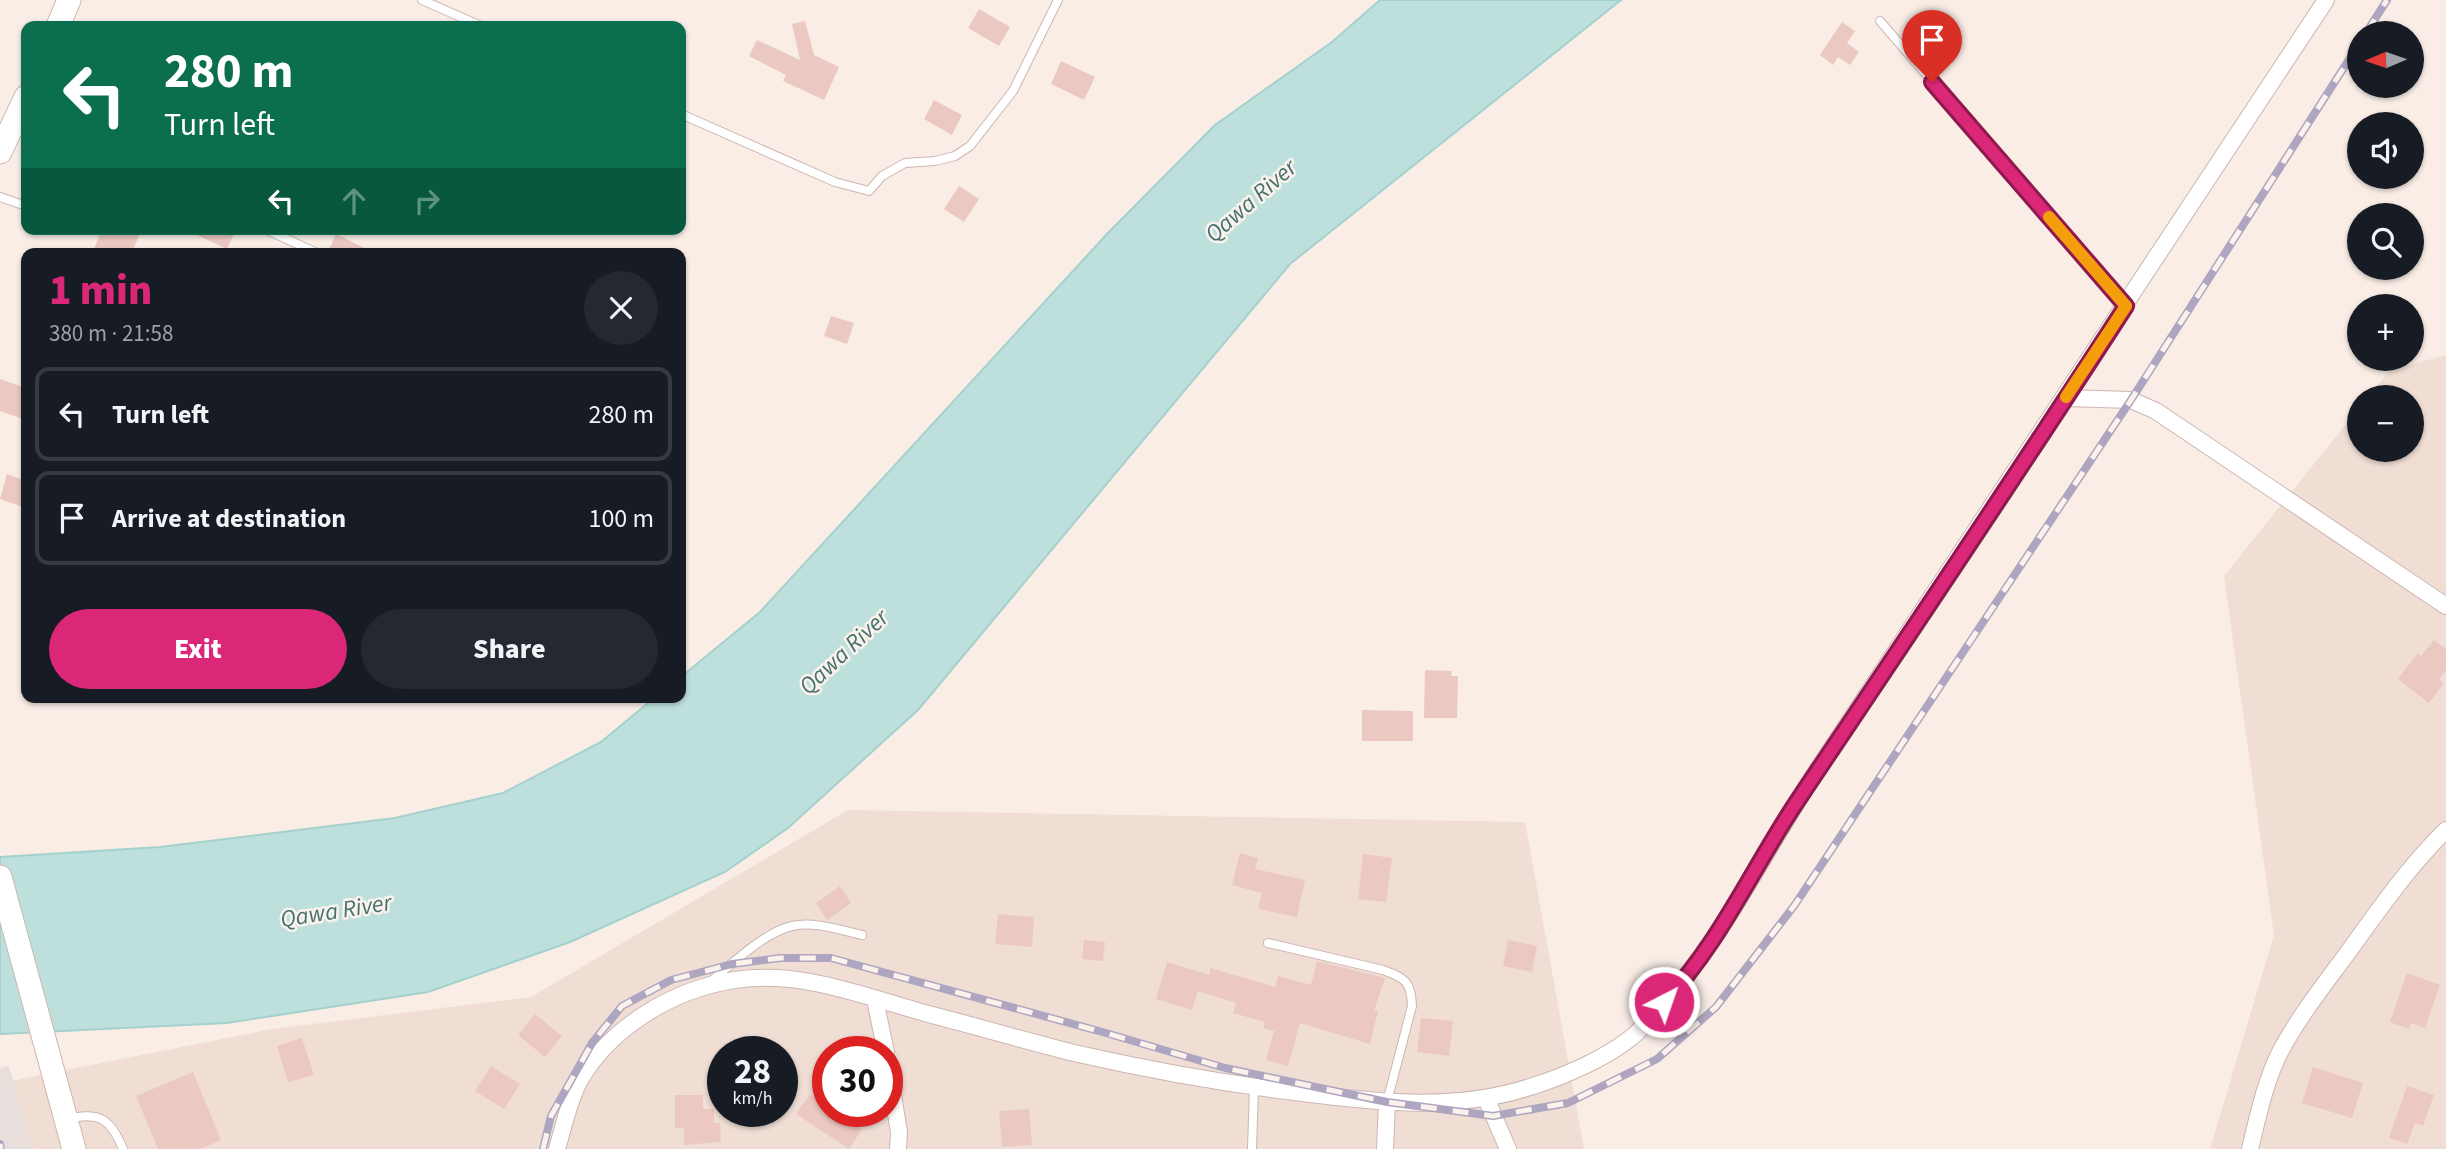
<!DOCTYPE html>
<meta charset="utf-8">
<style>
body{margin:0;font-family:"Source Sans 3",sans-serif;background:#242831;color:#f1f3f6;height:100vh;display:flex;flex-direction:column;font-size:26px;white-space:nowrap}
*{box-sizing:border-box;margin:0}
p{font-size:23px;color:#9ea1a6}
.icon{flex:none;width:38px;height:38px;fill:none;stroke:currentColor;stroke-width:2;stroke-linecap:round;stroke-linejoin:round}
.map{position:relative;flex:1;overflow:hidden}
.side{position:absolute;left:21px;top:248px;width:665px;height:455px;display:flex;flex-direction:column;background:#171b24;border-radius:14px;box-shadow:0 2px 5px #0004}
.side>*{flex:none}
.banner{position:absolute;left:21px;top:21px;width:665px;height:214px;border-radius:14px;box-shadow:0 2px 5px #0004;background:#0b6e4f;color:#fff;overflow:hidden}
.needle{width:46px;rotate:268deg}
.controls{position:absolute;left:2347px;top:21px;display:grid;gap:14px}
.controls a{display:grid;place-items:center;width:77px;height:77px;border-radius:50%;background:#171b24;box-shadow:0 2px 5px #0004;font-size:35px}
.speed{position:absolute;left:707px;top:1036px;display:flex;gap:14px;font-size:35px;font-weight:700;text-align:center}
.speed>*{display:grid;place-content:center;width:91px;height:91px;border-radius:50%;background:#171b24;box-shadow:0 2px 5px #0004;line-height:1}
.speed small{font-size:18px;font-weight:400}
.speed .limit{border:10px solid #d22;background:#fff;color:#111}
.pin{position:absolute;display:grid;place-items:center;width:60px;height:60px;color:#fff;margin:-72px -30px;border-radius:50% 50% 50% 0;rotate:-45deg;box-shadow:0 0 7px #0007}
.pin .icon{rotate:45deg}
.me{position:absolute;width:77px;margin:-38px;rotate:41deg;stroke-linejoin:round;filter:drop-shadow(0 0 5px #0008)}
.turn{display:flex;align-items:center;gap:24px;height:147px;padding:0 28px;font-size:32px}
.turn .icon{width:91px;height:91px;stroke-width:2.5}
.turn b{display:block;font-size:49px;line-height:60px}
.lanes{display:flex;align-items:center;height:66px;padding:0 28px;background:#0003;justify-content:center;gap:35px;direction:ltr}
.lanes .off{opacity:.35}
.round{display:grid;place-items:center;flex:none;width:74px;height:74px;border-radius:37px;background:#242831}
.head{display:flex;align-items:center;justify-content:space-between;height:119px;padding:0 28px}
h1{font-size:42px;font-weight:800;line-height:52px;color:#db2777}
.cta{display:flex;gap:14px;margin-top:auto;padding:14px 28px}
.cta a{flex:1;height:80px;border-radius:42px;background:#db2777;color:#fff;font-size:28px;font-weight:800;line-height:80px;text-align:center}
.cta a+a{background:#242831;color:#f1f3f6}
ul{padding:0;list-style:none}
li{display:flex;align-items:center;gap:21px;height:94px;margin:0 14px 10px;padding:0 14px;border:4px solid #363941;border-radius:14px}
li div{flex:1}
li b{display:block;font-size:26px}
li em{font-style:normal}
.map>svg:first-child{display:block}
.residential{fill:#f0ded5;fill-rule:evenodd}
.industrial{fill:#e8dfdc}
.water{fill:#bde0dd;stroke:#a5d1cd;stroke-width:2}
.building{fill:#ebc8c1}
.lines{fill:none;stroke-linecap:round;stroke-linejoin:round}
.lane-casing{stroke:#ccb6b1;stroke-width:10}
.street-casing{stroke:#ccb6b1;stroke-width:18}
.secondary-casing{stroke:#ceb5af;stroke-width:25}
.lane{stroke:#fff;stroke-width:8}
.street{stroke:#fff;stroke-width:16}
.secondary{stroke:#fff;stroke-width:23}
.rail-casing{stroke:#aea6c1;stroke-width:8}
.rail{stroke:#fcf2ec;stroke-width:5;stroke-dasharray:16;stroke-linecap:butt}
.route-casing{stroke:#8e194d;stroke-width:18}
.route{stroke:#db2777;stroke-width:12}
.slow{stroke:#f59e0b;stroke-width:12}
.labels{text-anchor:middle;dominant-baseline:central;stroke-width:5;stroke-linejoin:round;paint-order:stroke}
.water-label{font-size:24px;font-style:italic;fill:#447270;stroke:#fcf2ec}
</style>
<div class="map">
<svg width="2446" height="1149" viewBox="0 0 2446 1149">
<rect width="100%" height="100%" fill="#f9ede6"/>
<path class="residential" d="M2446 355V1149H2210L2274 935 2224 576 2359 408V450H2412V397H2368L2390 370Z
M848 810 1525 822 1584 1149H33L1 1083 272 1029 531 997ZM723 1052H782V1111H723ZM828 1052H887V1111H828Z"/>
<path class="industrial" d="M9 1066 32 1148V1149H0V1068Z"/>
<path class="water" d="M1380 0H1621L1290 264 918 710 788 828 725 872 570 942 428 992 227 1023 0 1034V857L160 847 395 818 503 793 601 742 654 698H681V677L760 612 1106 235 1215 125 1332 42Z"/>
<path class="building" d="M979 9 1010 27 999 46 968 28Z
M805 21 814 55 839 67 824 100 783 81 786 75 749 56 757 40 800 60 792 24Z
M1842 22 1855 31 1847 43 1859 52 1850 65 1838 57 1833 65 1820 55Z
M1061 61 1095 77 1084 100 1051 84Z
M934 100 962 115 952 135 924 119Z
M959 186 979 199 964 222 944 209Z
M102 229H142L131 254H92Z
M184 229H236L227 249Z
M336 234 377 254H327Z
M831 316 854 323 847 344 824 336Z
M0 379 26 388V409L23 419 0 411Z
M7 474 26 481V508L0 499Z
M2434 640 2446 649V670L2439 679 2444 683 2429 703 2398 679 2418 653 2421 656Z
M1425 670 1452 671 1451 676H1458L1457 718H1424Z
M1362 710 1413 711V741H1362Z
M1240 853 1258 858 1255 869 1305 880 1297 917 1258 909 1262 893 1232 885Z
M1363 854 1392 858 1386 902 1358 899Z
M840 886 851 903 827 920 816 903Z
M998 914 1034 917 1032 947 995 944Z
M1084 940 1105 942 1103 961 1082 959Z
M1508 940 1537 946 1532 972 1503 966Z
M1317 961 1385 978 1374 1011H1378L1370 1044 1300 1023 1288 1066 1266 1060 1274 1031 1263 1028 1265 1022 1233 1013 1236 1003 1198 991 1192 1010 1156 999 1167 962 1210 975V968L1275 987 1278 976 1311 985Z
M2407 973 2440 985 2425 1028 2411 1023 2409 1029 2390 1022Z
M535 1014 562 1036 545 1057 518 1035Z
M1421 1018 1453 1021 1449 1056 1417 1052Z
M302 1038 314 1075 288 1082 277 1046Z
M491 1066 520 1084 504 1109 475 1091Z
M2313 1067 2363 1083 2352 1118 2302 1103Z
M193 1072 221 1140 200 1149H158L136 1096Z
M2407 1086 2434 1095 2423 1126 2415 1123 2407 1144 2389 1138Z
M810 1094 828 1106V1111H836L862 1129 849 1149 796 1114Z
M675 1095H703V1109H714V1123H720L721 1142 684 1145V1128H675Z
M1029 1109 1032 1145 1002 1147 999 1111Z"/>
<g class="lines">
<defs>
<path id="lane" d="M422 0 481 26
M1880 21 2126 306
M681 114 835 182 869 191 882 176 905 163 935 161 955 156 970 146 1013 91 1058 0
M0 197 26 206
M265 229 319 254
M1268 943 1383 970C1405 978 1411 981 1412 1006L1387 1102
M711 981C733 963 765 932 792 926 814 921 840 930 862 935
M67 1119C99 1111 111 1119 123 1149
M1252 1149 1254 1087"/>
<path id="street" d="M2066 398 2131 400 2156 411 2446 606
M875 1000 886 1052
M887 1059 899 1132 898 1149
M1486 1098 1508 1149
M557 1149C564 1126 569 1100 580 1080 610 1028 671 991 729 981 799 968 865 997 932 1015 979 1027 1026 1041 1074 1053 1149 1070 1226 1084 1303 1093 1380 1103 1459 1111 1533 1086 1565 1076 1606 1058 1632 1037 1641 1030 1649 1019 1657 1010 1724 939 1766 847 1820 766 1990 512 2158 256 2326 0
M1385 1149 1387 1102
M2250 1149C2258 1116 2265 1082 2280 1052 2298 1018 2323 986 2346 955 2378 911 2408 867 2446 830"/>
<path id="secondary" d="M58 26 69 0
M0 152 26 97
M0 877 74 1149"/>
</defs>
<use href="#lane" class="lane-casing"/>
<use href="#street" class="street-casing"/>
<use href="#secondary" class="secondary-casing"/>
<use href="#lane" class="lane"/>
<use href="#street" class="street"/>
<use href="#secondary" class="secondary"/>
<defs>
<path id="rail" d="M2366 33 2387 0
M0 1144 1 1149
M543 1149 551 1116 592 1043 622 1006 671 980 732 964 780 958H831L1106 1033 1225 1068 1387 1102 1493 1116 1568 1103 1657 1059 1716 1007 1794 906 2131 400 2359 44"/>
</defs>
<use href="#rail" class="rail-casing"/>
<use href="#rail" class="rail"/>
</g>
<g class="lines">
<defs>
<path id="route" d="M1664 1002C1720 943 1753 867 1798 800 1908 636 2019 472 2126 306L1932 82"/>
</defs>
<use href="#route" class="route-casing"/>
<use href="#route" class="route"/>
<path class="slow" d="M2049 217 2126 306 2066 397"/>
</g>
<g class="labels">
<g class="water-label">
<text transform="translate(1251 201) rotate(-41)">Qawa River</text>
<text transform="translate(844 652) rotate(-43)">Qawa River</text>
<text transform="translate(336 911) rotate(-9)">Qawa River</text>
</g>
</g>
</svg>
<div class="controls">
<a><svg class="needle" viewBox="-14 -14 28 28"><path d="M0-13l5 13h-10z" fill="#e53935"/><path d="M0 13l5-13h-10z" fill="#9ea1a6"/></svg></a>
<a><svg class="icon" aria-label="sound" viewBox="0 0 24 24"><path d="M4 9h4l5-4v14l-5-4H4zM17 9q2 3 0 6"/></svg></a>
<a><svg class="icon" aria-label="search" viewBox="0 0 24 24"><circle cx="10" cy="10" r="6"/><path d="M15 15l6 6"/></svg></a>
<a>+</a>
<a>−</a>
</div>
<div class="speed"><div>28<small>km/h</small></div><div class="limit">30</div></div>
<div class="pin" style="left:1932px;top:82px;background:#d93025"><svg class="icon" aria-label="arrive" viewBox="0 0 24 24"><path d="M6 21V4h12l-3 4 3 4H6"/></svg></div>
<svg class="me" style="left:1664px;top:1002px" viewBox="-20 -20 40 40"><circle r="17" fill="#db2777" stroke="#fff" stroke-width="3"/><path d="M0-11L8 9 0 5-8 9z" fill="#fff"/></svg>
<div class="banner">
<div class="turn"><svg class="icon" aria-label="left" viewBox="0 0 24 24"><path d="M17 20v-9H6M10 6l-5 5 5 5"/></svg><div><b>280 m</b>Turn left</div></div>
<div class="lanes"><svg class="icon" aria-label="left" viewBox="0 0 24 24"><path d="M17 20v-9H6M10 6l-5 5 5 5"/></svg><svg class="icon off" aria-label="ahead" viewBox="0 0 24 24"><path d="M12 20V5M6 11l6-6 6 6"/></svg><svg class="icon off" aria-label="right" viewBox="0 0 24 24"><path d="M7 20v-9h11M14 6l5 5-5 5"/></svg></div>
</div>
<section class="side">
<div class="head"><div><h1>1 min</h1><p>380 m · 21:58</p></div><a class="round"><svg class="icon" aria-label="close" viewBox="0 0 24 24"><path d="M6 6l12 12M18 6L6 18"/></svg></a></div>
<ul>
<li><svg class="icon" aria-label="left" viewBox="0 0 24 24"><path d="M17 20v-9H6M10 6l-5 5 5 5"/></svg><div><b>Turn left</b></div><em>280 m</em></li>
<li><svg class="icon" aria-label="arrive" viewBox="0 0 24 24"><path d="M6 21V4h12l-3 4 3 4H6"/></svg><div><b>Arrive at destination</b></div><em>100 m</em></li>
</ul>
<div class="cta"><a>Exit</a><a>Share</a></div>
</section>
</div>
